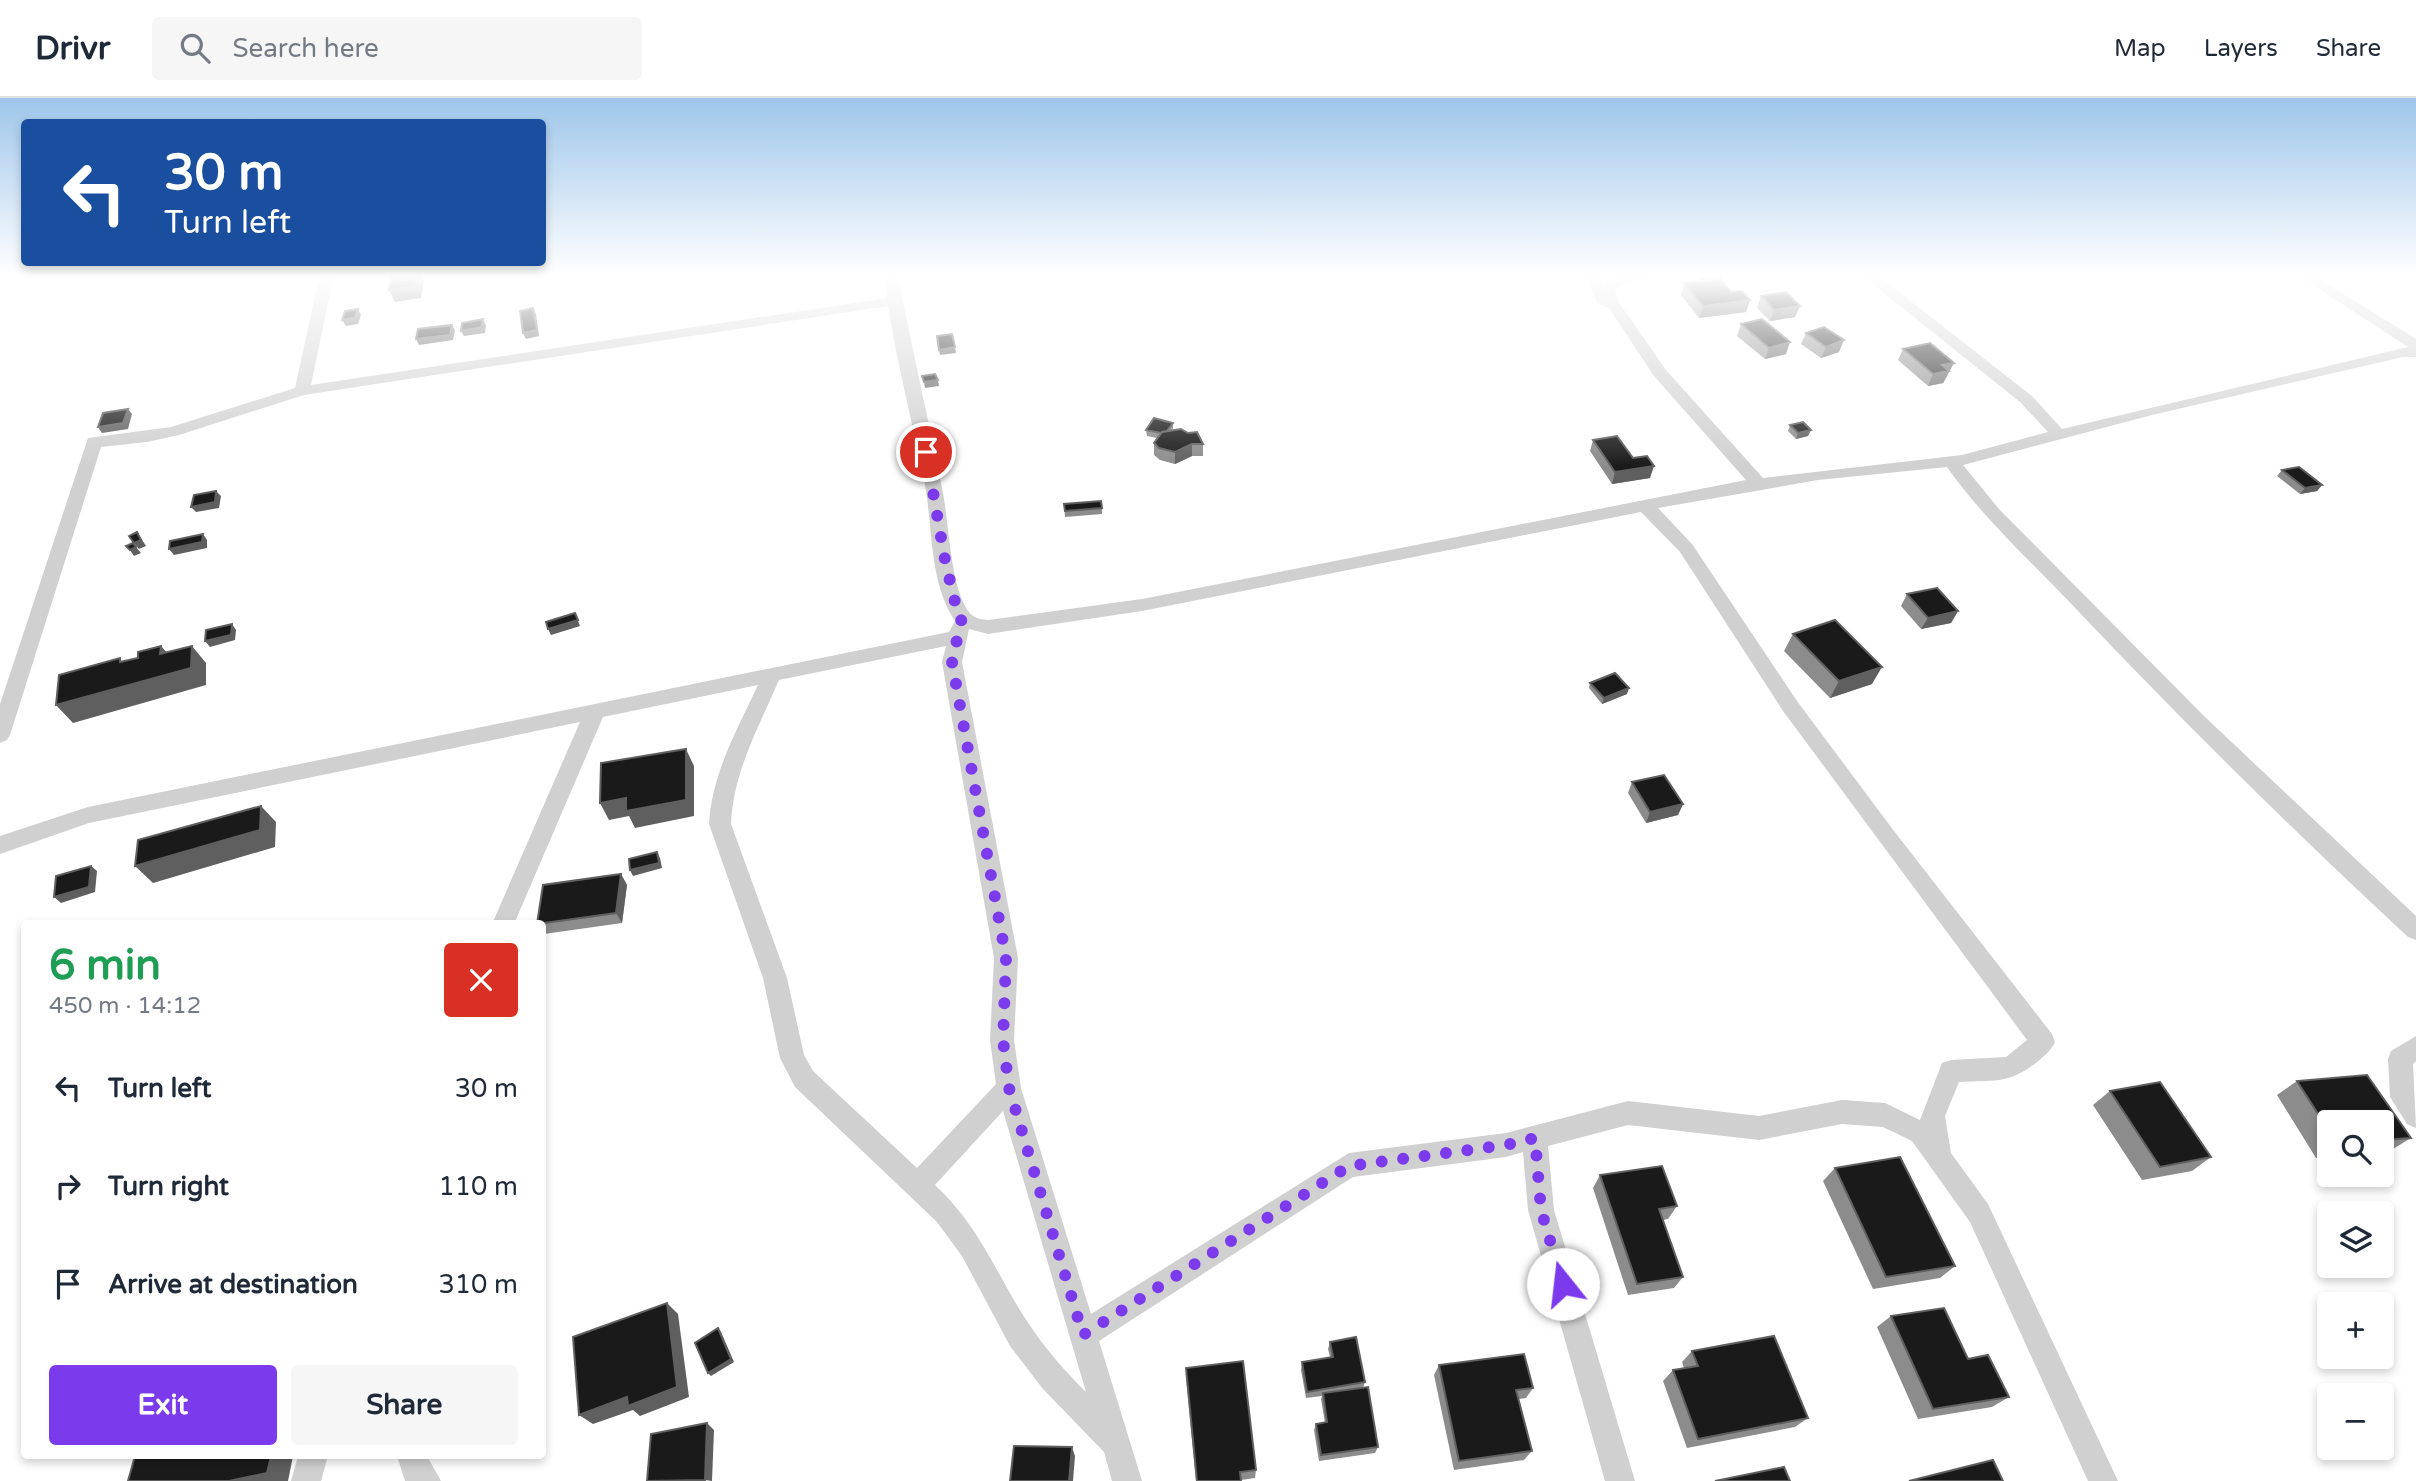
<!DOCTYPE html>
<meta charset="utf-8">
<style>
body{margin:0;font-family:"Varela Round",sans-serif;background:#f6f6f7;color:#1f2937;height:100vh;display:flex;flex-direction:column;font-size:26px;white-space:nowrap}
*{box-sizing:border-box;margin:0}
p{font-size:23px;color:#747a83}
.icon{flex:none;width:38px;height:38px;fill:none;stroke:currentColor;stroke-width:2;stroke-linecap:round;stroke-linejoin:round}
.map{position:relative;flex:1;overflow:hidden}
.sheet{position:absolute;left:21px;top:822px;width:525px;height:539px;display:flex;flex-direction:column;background:#fff;border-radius:7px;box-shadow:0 4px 10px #0003}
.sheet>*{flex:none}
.top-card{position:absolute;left:21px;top:21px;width:525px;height:147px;border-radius:7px;box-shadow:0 4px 10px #0003;background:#1a4fa0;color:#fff;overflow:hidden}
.buttons{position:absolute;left:2317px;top:1012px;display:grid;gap:14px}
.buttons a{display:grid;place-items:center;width:77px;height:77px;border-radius:7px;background:#fff;box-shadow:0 4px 10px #0003;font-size:35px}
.pin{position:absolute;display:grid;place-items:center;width:60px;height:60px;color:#fff;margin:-30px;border:4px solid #fff;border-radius:50%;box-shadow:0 2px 7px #0007}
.me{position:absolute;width:77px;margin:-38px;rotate:344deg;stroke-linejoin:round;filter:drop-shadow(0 0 5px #0008)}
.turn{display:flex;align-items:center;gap:24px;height:147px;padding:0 28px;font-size:32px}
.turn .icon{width:91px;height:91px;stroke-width:2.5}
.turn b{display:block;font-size:49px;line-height:60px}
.round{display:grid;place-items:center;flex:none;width:74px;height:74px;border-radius:7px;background:#f6f6f7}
.headline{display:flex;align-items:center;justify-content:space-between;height:119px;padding:0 28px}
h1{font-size:42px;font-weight:700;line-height:52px;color:#1e9e55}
.primary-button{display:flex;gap:14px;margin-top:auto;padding:14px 28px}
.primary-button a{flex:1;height:80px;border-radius:7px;background:#7c3aed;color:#fff;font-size:28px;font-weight:700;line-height:80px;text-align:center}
.primary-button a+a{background:#f6f6f7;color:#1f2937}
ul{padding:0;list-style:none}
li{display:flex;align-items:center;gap:21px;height:98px;padding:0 28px}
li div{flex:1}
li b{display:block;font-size:26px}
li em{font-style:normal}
header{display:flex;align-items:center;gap:42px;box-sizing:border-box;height:98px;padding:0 35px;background:#fff;border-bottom:2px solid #e0e1e3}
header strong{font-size:33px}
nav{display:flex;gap:38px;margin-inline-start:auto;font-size:24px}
.search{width:490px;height:63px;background:#f6f6f7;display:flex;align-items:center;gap:18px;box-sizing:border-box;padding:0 24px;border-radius:7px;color:#747a83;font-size:26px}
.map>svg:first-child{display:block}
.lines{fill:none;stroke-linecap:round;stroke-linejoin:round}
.street{fill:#d0d0d0;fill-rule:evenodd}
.wall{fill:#8c8c8c}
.shaded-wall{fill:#5f5f5f}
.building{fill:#1a1a1a;stroke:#5f5f5f;stroke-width:2}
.route{stroke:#7c3aed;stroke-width:12;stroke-dasharray:0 21.6}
</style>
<header>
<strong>Drivr</strong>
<div class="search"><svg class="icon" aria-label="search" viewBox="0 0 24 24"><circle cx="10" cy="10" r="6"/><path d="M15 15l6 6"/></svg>Search here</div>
<nav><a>Map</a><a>Layers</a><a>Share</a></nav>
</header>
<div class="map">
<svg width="2416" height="1383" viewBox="0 0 2416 1383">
<rect width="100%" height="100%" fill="#fff"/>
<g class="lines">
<path class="street" d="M320 176H334L311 287 887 200 884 176H898C911 248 928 318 942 390 949 422 950 490 969 514 974 521 981 521 988 522L1142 501 1746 382 1654 278 1609 210 1597 205 1585 176H1599L1603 187 1622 177 1656 176 1654 179 1626 185 1615 192 1618 203 1666 272 1763 380 1962 357 2048 334 2020 304 1860 176H1876L2032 298 2062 331 2408 249 2296 176H2312L2416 241V259H2403L2152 317 1963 367 1999 411 2204 618 2416 818V842L2408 839C2295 734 2185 626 2079 514 2034 466 1985 423 1947 369L1818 382 1658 410 1692 446 1797 603 1894 733 2052 936 2055 944C2051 953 2044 958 2037 964 2008 987 1994 982 1959 984L1945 1018 1951 1055 1988 1106 2118 1383H2088L1970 1124 1912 1043 1883 1029 1842 1026 1759 1042 1628 1027 1548 1048 1554 1112 1635 1383H1605L1528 1112 1523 1054 1506 1059 1353 1079 1099 1243 1142 1383H1112L1104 1354 1043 1291 1010 1248 962 1158 937 1124 795 989 780 960 763 880 709 726C712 675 737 632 758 587L603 619 514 826H492L580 624 89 725 0 756V738L88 709 949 534 955 523C929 484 933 431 925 387 913 328 898 269 888 208L304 297 179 337 147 344 101 349 10 637 7 642 0 645V606L88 340 171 329 295 290ZM1641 414 1680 454 1783 613 2027 942 2006 959 1951 962 1942 965 1920 1022 1885 1005 1842 1002 1759 1018 1628 1003 1506 1035 1349 1055 1091 1216 1021 990 1014 942 1018 860 962 564 969 531 988 536 1142 513ZM946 548 942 564 994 860 990 942 996 986 917 1070 813 973 804 957 787 880 731 726C733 674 759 629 779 582ZM1003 1013 1086 1294C1066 1274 1047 1253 1031 1229 996 1178 983 1132 935 1087Z
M2416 938V963L2413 966 2416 1030 2407 1026 2390 999 2388 961 2391 953Z
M298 1358H328L321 1383H291Z
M397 1358H427L441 1383H405Z"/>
</g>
<path class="wall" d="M1693 176H1723L1721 180 1709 182 1746 214 1699 220 1681 197 1684 185 1701 183Z
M1761 198 1795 219 1770 223 1757 210Z
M1741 226 1786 256 1765 261 1737 238Z
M1806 235 1839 254 1821 260 1801 246Z
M1903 251 1948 277 1943 285 1928 288 1898 262Z
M1173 325V331L1172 332 1203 346V358H1192L1175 366 1160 362 1154 357V345L1157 340 1147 338 1146 332Z
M1790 327 1808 338 1796 341 1788 333Z
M1593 342 1633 360 1650 380 1612 386 1590 353Z
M2282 372 2322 387 2317 393 2300 396 2277 378Z
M1064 406 1102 410V416L1065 419Z
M1907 496 1958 513 1951 525 1921 531 1901 508Z
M1793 536 1872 586 1830 600 1784 553Z
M1590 585 1627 596 1602 606 1589 590Z
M1632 684 1683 706 1678 717 1646 725 1628 695Z
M621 776 627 787 622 825 544 836 542 834V826H537Z
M2367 977 2411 1040 2388 1054H2382V1024H2329V1059L2316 1060 2277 997 2297 983Z
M2110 993 2211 1059 2192 1073 2142 1082 2093 1007Z
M1835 1070 1955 1168 1940 1180 1873 1191 1823 1083Z
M1600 1077 1677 1108 1668 1121 1663 1122 1683 1179 1674 1190 1628 1197 1593 1090Z
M1891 1218 1968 1261 2009 1299 1992 1309 1918 1321 1877 1229Z
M1330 1244 1365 1284 1363 1290 1378 1349 1375 1355 1319 1363 1314 1332 1316 1326 1325 1325 1321 1301 1322 1298 1306 1300 1301 1272 1302 1264 1330 1259 1328 1251Z
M1692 1253 1808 1320 1795 1329 1687 1350 1663 1283 1673 1272 1684 1270 1682 1264Z
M1439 1267 1533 1290 1526 1300 1519 1301 1532 1353 1524 1362 1454 1372 1434 1277Z
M1186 1280 1256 1372 1255 1380 1241 1382V1383H1196Z"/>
<path class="shaded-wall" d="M418 176H421L424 183 421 200 395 204 389 192Z
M1704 176H1723L1721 180 1701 184Z
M1750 202 1746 214 1699 220 1703 208Z
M1800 208 1795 219 1770 223 1774 212Z
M533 210 536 216 539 238 526 241 523 235Z
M358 211 361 217 358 226 346 228 342 222Z
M483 221 486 227 485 235 464 238 461 233Z
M452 227 455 232 453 242 419 247 416 241Z
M1844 242 1839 254 1821 260 1826 249Z
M1790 244 1786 256 1765 261 1769 250Z
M955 249 956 255 940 257 939 252Z
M1954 265 1943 285 1928 288 1933 276 1942 267Z
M938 282 939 288 925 290 924 284Z
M128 311 132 316 128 331 102 335 98 329Z
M1811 332 1808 338 1796 341 1798 335Z
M1192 346V358L1175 366V354Z
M1654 368 1650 380 1612 386 1615 374Z
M2322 387 2317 393 2300 396 2305 390Z
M216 393 221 398 219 410 196 414 191 409Z
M137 434 146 448 139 451 134 445Z
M203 436 207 442V450L174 457 169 451Z
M136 449 141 455 134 458 130 452Z
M1958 513 1951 525 1921 531 1928 520Z
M575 515 580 528 551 537 548 531Z
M232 526 236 532 235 542 210 549 205 543Z
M161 548 176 565 160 556Z
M192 548 206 565V587L73 625 56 607Z
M1882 569 1872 586 1830 600 1839 583Z
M1629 590 1627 596 1602 606 1604 600Z
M686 651 694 668V718L635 730 629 718 609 722 600 705Z
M1683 706 1678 717 1646 725 1650 714Z
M261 708 276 724 275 749 153 785 135 768Z
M657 754 660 760 662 770 633 778 630 772Z
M91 768 97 773 95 794 61 805 54 799Z
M621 776 627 787 622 825 616 815Z
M667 1205 678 1216 689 1299 640 1318 633 1312 593 1326 579 1317Z
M718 1230 721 1234 734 1264 711 1278 708 1275Z
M707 1325 714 1332 712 1383 705 1382Z
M1072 1349 1075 1358 1073 1383H1069Z
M271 1358H293L288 1383H229Z"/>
<path class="building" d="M392 176H418L416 188 389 192Z
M1720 181 1731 194 1742 193 1750 202 1703 208 1684 185Z
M1786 194 1800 208 1774 212 1761 198Z
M533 210 537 232 523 235 520 213Z
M358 211 355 220 342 222 345 213Z
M483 221 482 229 461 233 462 225Z
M1762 221 1790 244 1769 250 1741 226Z
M452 227 450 237 416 241 418 231Z
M1824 229 1844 242 1826 249 1806 235Z
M952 236 955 249 939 252 937 238Z
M1930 245 1954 265 1942 267 1949 273 1933 276 1903 251Z
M935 276 938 282 924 284 922 278Z
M128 311 123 325 98 329 103 315Z
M1154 320 1173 325 1167 333 1162 334 1161 335 1146 332Z
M1803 324 1811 332 1798 335 1790 327Z
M1181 331 1188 335 1197 334 1203 346H1192L1175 354 1159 350 1154 345 1162 334Z
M1617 338 1633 360 1647 358 1654 368 1615 374 1593 342Z
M2299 369 2322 387 2305 390 2282 372Z
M216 393 215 404 191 409 194 397Z
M1101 403 1102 410 1065 413 1064 406Z
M137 434 141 442 134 445 129 438Z
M203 436 202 444 169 451 170 443Z
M133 445 136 449 130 452 126 448Z
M1937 490 1958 513 1928 520 1907 496Z
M575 515 578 522 548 531 546 524Z
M1835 522 1882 569 1839 583 1793 536Z
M232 526 231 537 205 543 206 532Z
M161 548 160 556 192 548 191 570 56 607 59 577 120 560V564L138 560V554Z
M1615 575 1629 590 1604 600 1590 585Z
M686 651V702L626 713V700L600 705 601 665Z
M1664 677 1683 706 1650 714 1632 684Z
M261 708 260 732 135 768 138 742Z
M657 754 659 765 630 772 629 761Z
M91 768 89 789 54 799 56 778Z
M621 776 616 815 537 826 543 787Z
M2367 977 2411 1040 2382 1042V1024H2329V1033L2297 983Z
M2160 984 2211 1059 2160 1069 2110 993Z
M1900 1059 1955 1168 1886 1179 1835 1070Z
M1662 1068 1677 1108 1659 1111 1683 1179 1637 1186 1600 1077Z
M667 1205 677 1289 628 1308 627 1299 579 1317 573 1239Z
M1944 1210 1968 1261 1988 1257 2009 1299 1933 1311 1891 1218Z
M718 1230 731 1261 708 1275 695 1245Z
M1774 1238 1808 1320 1698 1341 1673 1272 1698 1268 1692 1253Z
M1356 1239 1365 1284 1307 1294 1302 1264 1333 1259 1330 1244Z
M1524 1256 1533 1290 1516 1292 1532 1353 1459 1363 1439 1267Z
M1243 1263 1256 1372 1240 1374 1241 1383H1197L1186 1270Z
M1368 1289 1378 1349 1321 1357 1316 1326 1327 1324 1323 1295Z
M707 1325 705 1382 647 1383 651 1336Z
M1014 1348 1072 1349 1069 1383H1010Z
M135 1358H271L267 1375 229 1383H128Z
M1993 1362 2003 1383H1909Z
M1784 1369 1790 1383H1715Z"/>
<linearGradient id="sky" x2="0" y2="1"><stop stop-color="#9ec6ea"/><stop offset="0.48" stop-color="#fff"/><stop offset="1" stop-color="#fff" stop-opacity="0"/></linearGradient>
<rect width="2416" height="369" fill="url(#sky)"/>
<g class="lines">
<path class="route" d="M926 354 945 462 955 504 962 519 952 564 1006 860 1003 942 1009 990 1083 1237 1349 1068 1506 1047 1535 1040 1541 1112 1563 1186"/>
</g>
</svg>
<div class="buttons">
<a><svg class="icon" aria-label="search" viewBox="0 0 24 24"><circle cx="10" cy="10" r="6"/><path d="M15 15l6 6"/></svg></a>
<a><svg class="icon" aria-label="layers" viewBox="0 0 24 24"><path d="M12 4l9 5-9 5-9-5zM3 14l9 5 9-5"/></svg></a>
<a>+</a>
<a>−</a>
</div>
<div class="pin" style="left:926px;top:354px;background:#d93025"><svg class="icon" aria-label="arrive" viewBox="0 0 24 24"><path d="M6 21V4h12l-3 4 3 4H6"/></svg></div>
<svg class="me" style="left:1563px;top:1186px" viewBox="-20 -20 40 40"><circle r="19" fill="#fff"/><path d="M0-13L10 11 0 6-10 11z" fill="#7c3aed"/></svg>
<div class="top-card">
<div class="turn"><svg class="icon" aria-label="left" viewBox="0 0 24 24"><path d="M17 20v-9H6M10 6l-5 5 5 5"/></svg><div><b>30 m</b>Turn left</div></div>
</div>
<section class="sheet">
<div class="headline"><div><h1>6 min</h1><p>450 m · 14:12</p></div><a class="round" style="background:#d93025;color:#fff"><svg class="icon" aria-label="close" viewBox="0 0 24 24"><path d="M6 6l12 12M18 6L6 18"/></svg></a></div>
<ul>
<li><svg class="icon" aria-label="left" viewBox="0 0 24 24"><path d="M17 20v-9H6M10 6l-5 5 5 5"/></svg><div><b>Turn left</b></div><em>30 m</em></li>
<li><svg class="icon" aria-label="right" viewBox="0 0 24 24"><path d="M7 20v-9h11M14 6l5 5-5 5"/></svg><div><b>Turn right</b></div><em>110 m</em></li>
<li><svg class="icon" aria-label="arrive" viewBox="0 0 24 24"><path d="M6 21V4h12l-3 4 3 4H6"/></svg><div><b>Arrive at destination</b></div><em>310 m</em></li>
</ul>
<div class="primary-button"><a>Exit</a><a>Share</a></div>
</section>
</div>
